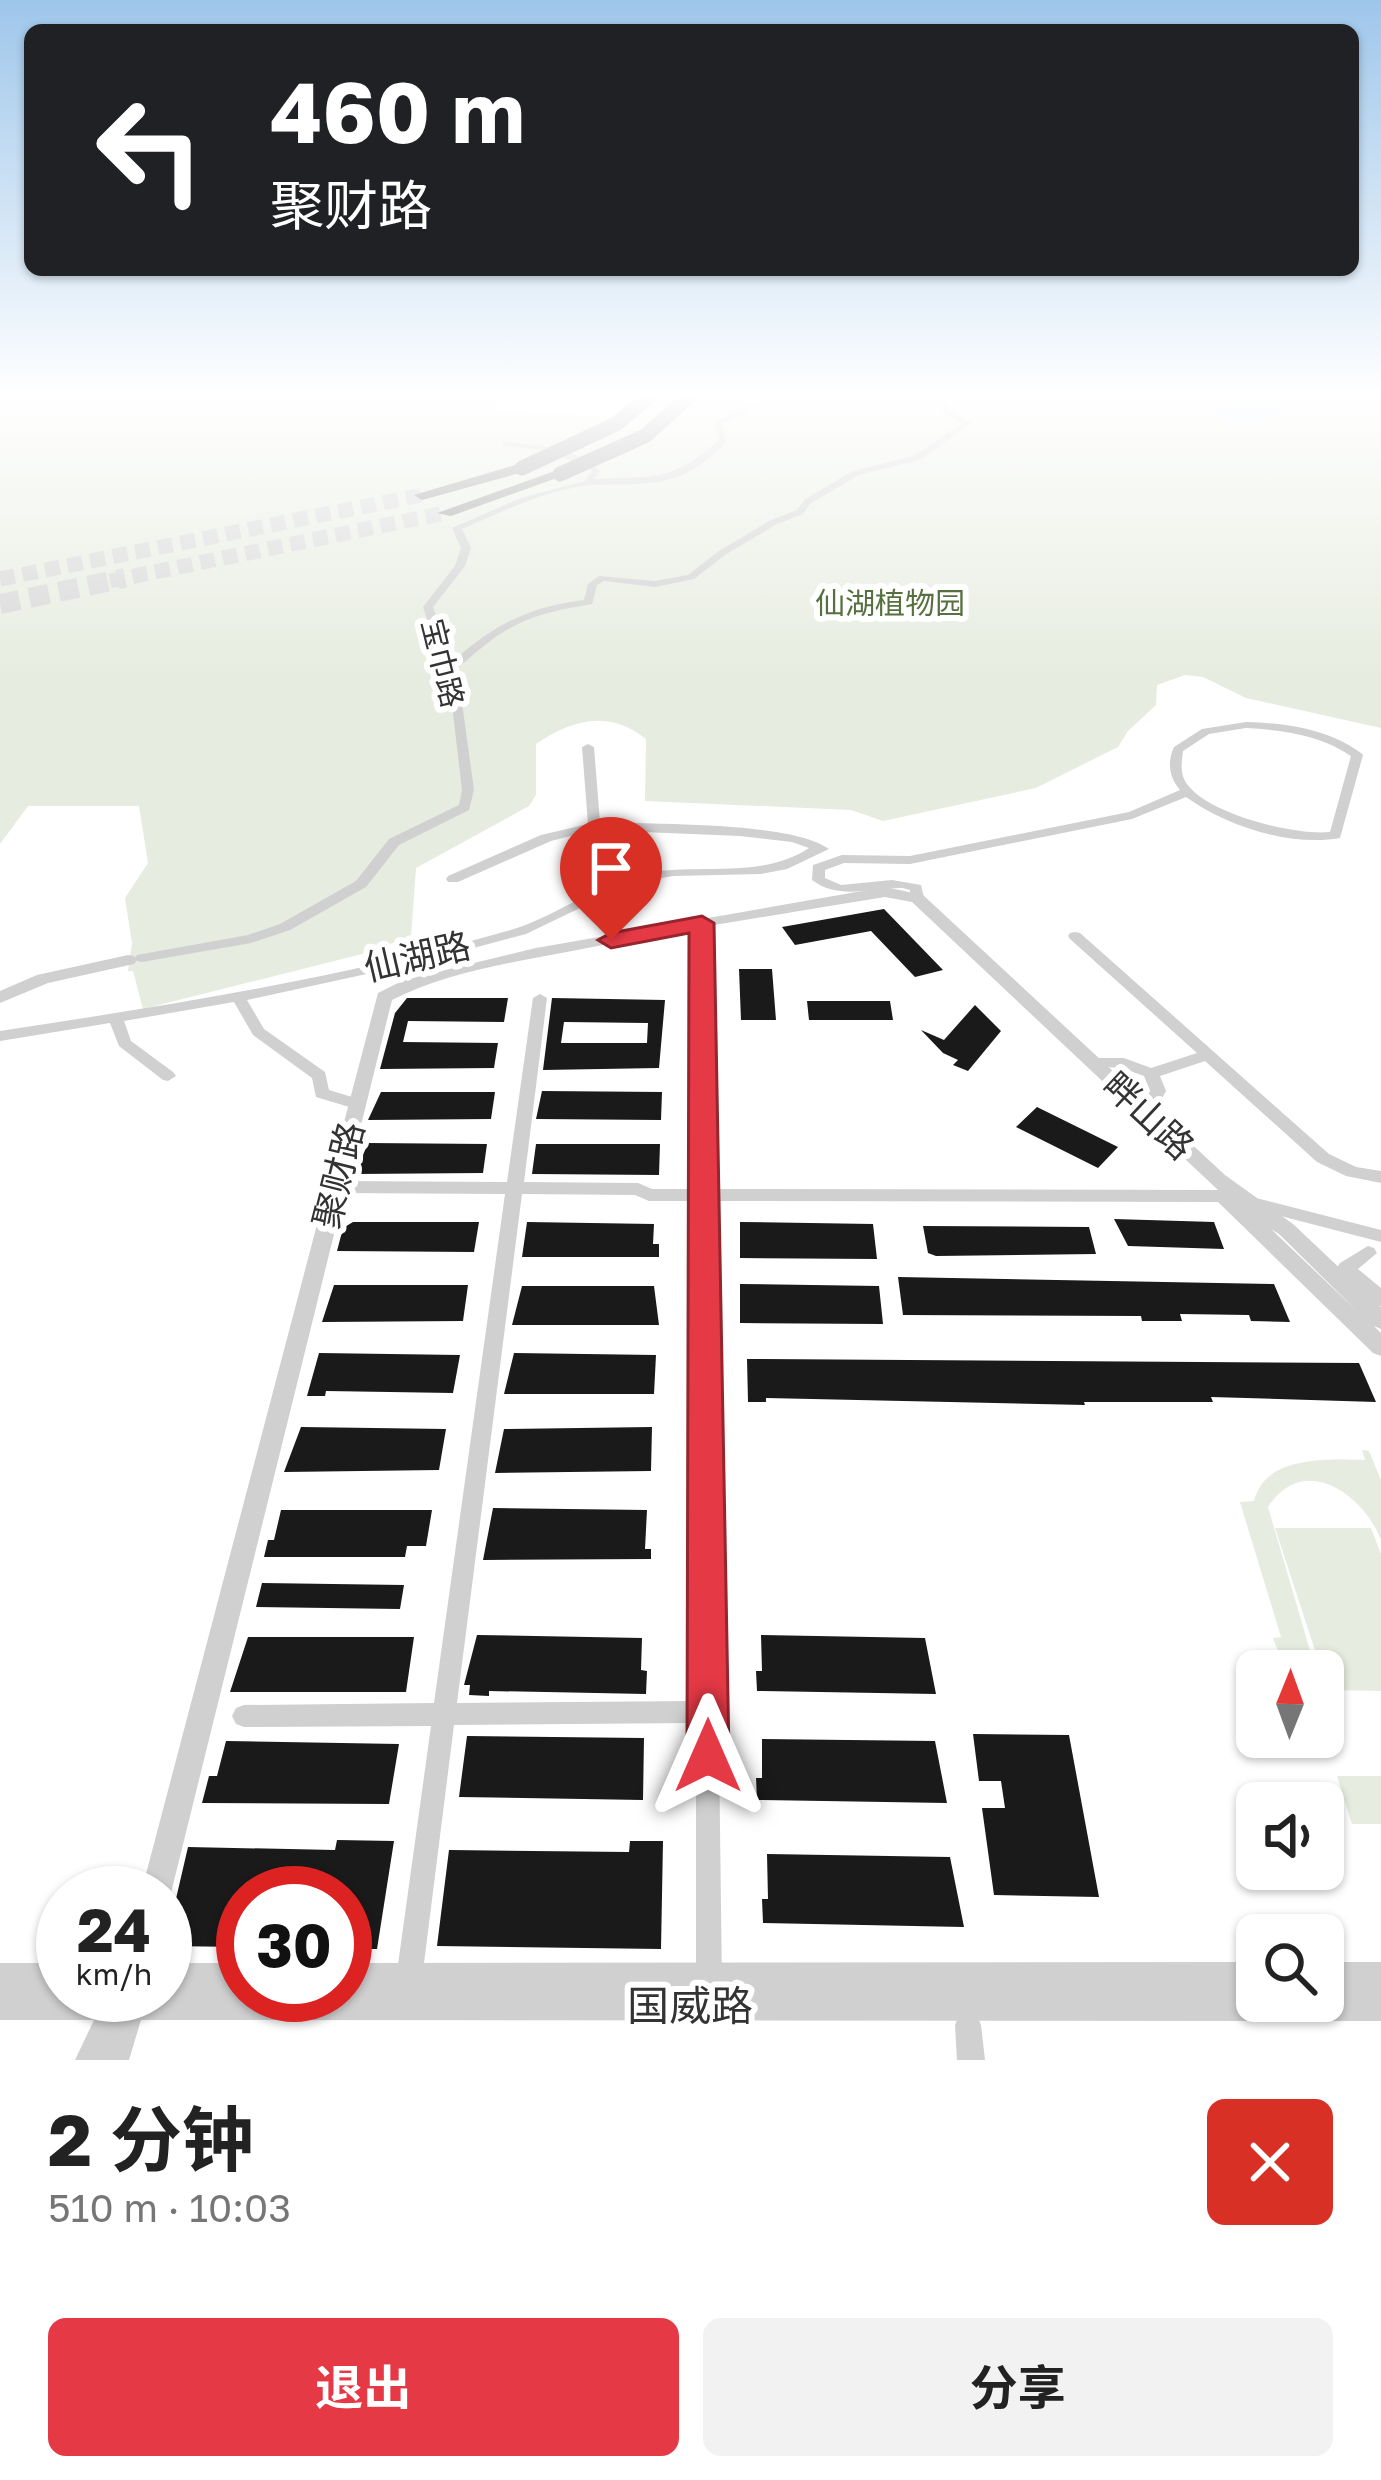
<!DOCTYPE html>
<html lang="zh">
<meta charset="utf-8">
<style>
body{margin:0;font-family:"Golos Text","Noto Sans SC",sans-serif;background:#f2f2f2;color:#222;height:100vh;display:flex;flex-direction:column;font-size:45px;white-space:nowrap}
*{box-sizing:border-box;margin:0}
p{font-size:39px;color:#767676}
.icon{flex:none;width:66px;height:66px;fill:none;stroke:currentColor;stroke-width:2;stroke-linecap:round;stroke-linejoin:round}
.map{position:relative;height:2060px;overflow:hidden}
.details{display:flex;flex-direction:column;background:#fff;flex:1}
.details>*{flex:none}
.banner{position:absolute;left:24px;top:24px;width:1335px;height:252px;border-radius:18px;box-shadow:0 3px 9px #0004;background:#202124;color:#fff;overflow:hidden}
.needle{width:78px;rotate:1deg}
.tools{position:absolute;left:1236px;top:1650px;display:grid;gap:24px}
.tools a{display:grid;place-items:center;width:108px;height:108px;border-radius:18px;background:#fff;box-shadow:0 3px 9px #0004;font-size:60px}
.speed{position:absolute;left:36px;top:1866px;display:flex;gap:24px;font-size:60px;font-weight:700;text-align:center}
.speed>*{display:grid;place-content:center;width:156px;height:156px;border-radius:50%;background:#fff;box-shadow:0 3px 9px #0004;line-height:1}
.speed small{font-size:30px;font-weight:400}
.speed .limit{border:18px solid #d22;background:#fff;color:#111}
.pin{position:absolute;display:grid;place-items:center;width:102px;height:102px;color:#fff;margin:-123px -51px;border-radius:50% 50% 50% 0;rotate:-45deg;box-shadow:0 0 12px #0007}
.pin .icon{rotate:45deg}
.me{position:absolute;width:132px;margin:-66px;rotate:0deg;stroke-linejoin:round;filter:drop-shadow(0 0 9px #0008)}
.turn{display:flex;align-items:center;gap:42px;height:252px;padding:0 48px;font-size:54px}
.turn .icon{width:156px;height:156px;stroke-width:2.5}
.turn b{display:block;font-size:84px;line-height:102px}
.round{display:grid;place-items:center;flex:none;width:126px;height:126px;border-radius:18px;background:#f2f2f2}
.headline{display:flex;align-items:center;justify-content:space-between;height:204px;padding:0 48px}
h1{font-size:72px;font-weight:700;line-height:90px}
.primary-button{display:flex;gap:24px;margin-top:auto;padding:24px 48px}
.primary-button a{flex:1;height:138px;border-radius:18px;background:#e63946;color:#fff;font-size:48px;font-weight:700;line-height:138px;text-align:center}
.primary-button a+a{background:#f2f2f2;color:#222}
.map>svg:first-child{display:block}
.green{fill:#e6ecdf}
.water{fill:#cfe2ee}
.building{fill:#1a1a1a;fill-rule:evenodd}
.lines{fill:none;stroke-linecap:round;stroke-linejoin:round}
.motorway-tunnel-far1{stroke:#d6d6d6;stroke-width:15;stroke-dasharray:15 8;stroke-linecap:butt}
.motorway-tunnel{stroke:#d6d6d6;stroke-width:20;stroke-dasharray:20 10;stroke-linecap:butt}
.minor{fill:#d0d0d0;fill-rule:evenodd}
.tertiary{fill:#d0d0d0;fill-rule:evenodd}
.motorway{fill:#9a9a9a;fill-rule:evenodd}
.motorway-bridge{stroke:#9a9a9a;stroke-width:15}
.route{fill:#e63946;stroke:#96252e;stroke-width:3}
.labels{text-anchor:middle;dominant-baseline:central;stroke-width:12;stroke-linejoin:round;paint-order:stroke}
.far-park-label{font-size:30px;fill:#56703f;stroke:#fff}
.far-street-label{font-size:30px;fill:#333;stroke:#fff}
.street-label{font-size:36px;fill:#333;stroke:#fff}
.near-street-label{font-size:42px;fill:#333;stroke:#fff}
</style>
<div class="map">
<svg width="1381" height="2060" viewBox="0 0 1381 2060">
<rect width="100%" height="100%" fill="#fff"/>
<path class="green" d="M0 393H505L492 409 626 418 634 402 626 393H1381V728L1246 698 1203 677 1185 675 1157 685 1156 705 1128 731 1118 747 1036 788 883 821 851 810 645 801 646 739C608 709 572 720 536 744V795L529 806 416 868 411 936 366 953 143 1009 133 971H128L132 943 125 898 148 863 139 806H28L0 844Z
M1362 1450 1369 1451 1381 1480V1540C1364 1495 1304 1451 1268 1507L1316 1671H1271L1269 1663 1282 1662 1273 1638 1281 1637 1240 1502 1254 1501C1265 1455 1328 1459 1365 1460Z
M1275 1528H1371L1381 1554V1691L1328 1690Z
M1337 1776H1381V1824H1352Z"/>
<path class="water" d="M1264 393H1294C1284 418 1253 427 1229 422L1214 407Z"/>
<path class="building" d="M884 909 943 970 915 977 871 931 795 945 782 927Z
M739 969H772L776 1020H741Z
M407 998H508L504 1022 408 1021 403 1042 498 1043 494 1068 380 1069 395 1013Z
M552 998 665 1000 659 1068 543 1070ZM564 1022 648 1023 647 1043H561Z
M807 1001H890L893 1020H809Z
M975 1005 1001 1031 968 1071 953 1065 958 1060 943 1053 921 1030 944 1040Z
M542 1091 662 1092 661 1120 536 1119Z
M381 1092H495L491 1119 368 1120Z
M1037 1107 1118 1147 1098 1168 1016 1127Z
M368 1143 487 1144 483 1173 355 1174Z
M536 1144H660L659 1175 532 1174Z
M1114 1219 1214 1222 1224 1249 1128 1246Z
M353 1222H479L474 1252 337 1251 343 1228Z
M527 1222 654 1224 653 1244H659V1257H522Z
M740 1222 873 1224 877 1259 740 1258Z
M923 1226 1089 1227 1096 1254 936 1256 928 1253Z
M898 1277 1274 1284 1290 1322 1251 1321 1249 1315 1180 1314 1182 1321H1142L1141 1316 903 1315Z
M740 1284 879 1286 883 1324 740 1323Z
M334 1285H468L463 1321 322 1322Z
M522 1286H654L659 1325H512Z
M319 1353 460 1355 453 1393 326 1391 325 1396H307Z
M514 1353 656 1355 654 1394H504Z
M747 1359 1359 1363 1376 1402 1211 1397 1213 1402H1084L1085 1405 766 1398V1402H748Z
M301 1427 446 1429 439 1470 284 1472Z
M652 1427 651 1471 495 1473 504 1429Z
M493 1508 647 1510 645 1549H651V1559L483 1560Z
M281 1510H432L426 1546H407L405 1557H264L268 1540H274Z
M262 1583 404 1585 400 1609 256 1607Z
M477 1635 642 1638 641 1670 647 1671 646 1694 489 1691V1696L469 1695 470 1685H464Z
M761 1635 925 1638 936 1694 757 1691 756 1671H762Z
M248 1637H414L406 1692H230Z
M973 1734 1069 1735 1099 1897 994 1895 982 1808H1005L1001 1781H979Z
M467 1736 644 1738 643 1800 459 1797Z
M762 1739 935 1741 947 1803 757 1800 756 1778H762Z
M226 1741 399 1744 389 1804 202 1803 209 1776H217Z
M337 1840 394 1841 377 1949H345V1893H243V1947L165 1946 188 1847 335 1850Z
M630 1841H663L661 1949 437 1946 449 1850 629 1852Z
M767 1854 950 1857 964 1927 763 1923 762 1899H768Z"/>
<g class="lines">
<path class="motorway-tunnel-far1" d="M0 579 422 495
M110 581 445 513"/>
<path class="motorway-tunnel" d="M0 604 125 578"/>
<path class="minor" d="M759 393H766L756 410 722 424 726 443C712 455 698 469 680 476 648 489 611 481 577 487 537 494 499 513 462 529L471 548 465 566 433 607 452 662C494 625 528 607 584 600L588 584 599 576 655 581 688 575 719 551 771 520 797 510 805 499 853 471 914 456 962 423 944 414 933 393H941L950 411 971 423 920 460 859 475 811 503 803 514 777 524 725 555 694 579 655 587 604 581 597 585 592 604C525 615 505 625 455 671L460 688 474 790 469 810 399 845 366 887 290 930 251 943 142 962 137 961 135 958 137 955 248 935 280 924 356 881 389 839 459 805 462 790 450 688 423 607 455 566 461 548 452 528 521 498 585 481 592 471 587 466 542 450 506 446H503V442C530 443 582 449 600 471L594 479C655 476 670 483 719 440L715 421 750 406Z
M1166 393 1195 397 1251 393 1195 401Z
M1246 722C1286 723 1328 729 1361 753L1363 755 1340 838C1291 847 1226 826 1186 797L1132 819 910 864 844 863 825 870V878L841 885 892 880 921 885 924 898 917 902 910 898V890L903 888C871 887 840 901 812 880L813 865 842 855 910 856 1129 812 1180 790C1169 777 1167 762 1174 747L1202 729ZM1246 728C1282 730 1321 735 1351 756L1330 832C1296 836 1200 813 1184 779 1180 769 1182 760 1183 751L1209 734Z
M588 744 594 747 600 822C653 825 790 821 829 849L787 869 761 874 673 876 639 882 609 894 526 934 417 963 247 1000 264 1029 325 1072 329 1090 362 1100 364 1104 356 1109 316 1097 312 1078 253 1035 234 1002 124 1021 131 1041 173 1072 176 1076 168 1081 163 1080 119 1046 110 1023 0 1041V1031C172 1005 340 978 507 931 552 919 588 889 632 876 689 860 758 882 809 848L792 842 740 836 594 830 551 841 458 882H448L446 879 448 876 541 835 588 824 582 747Z
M702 919 709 923 712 1189 1224 1190 1230 1192 1232 1196 1230 1200 1224 1202 712 1201 722 1984 718 1993 709 1997 700 1993 696 1984V1723L454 1725 422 1979 418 1988 409 1992 400 1988 396 1979 431 1726 244 1727 236 1724 232 1716 236 1708 244 1705 434 1703 505 1194 335 1193 329 1191 327 1187 329 1183 335 1181 507 1182 533 998 540 994 547 998 524 1182 638 1183 652 1189H695V923ZM522 1194 635 1195 649 1201H695L696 1701 457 1703Z
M1075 932 1080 933 1329 1154 1356 1167 1381 1171V1183L1346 1176 1317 1162 1205 1061 1160 1076 1166 1091 1152 1116H1140L1138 1112 1150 1091 1144 1076 1122 1068 1089 1066 1086 1062 1089 1058H1124L1151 1068 1197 1053 1070 939 1068 936 1070 933Z
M1252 1197 1381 1230V1242L1246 1207 1243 1203 1246 1199Z
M1368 1246 1374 1248 1377 1253 1358 1269 1381 1288V1306L1375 1304 1337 1268 1340 1263Z
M968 2012 977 2016 981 2025 985 2060H957L955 2025 959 2016Z"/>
<path class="tertiary" d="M885 887 923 895 1225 1175 1293 1224 1381 1307V1329L1374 1326 1381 1333V1356L1373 1353 1217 1201 1214 1196 1218 1190 912 902 885 897C782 914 680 930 577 950 516 962 448 971 392 1000L171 1893 165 1904V1893H141L378 993 404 980 536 948ZM1271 1229 1279 1234 1359 1313Z
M128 955 134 956 137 960 134 964 48 983 0 1003V991L37 975Z
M1257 1962V2001H1323V1962H1381V2021L141 2020 129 2060H75L94 2020H0V1963H63V1995H165V1963H243V1995H345V1963Z"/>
<path class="motorway" d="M522 463 527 465V471L422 500 414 495Z
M555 471 568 474 451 516 437 513Z"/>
<path class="motorway-bridge" d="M522 468 616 424 653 393
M560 474 645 436 693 393"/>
</g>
<linearGradient id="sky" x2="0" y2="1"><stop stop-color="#9ec6ea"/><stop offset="0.58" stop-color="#fff"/><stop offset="1" stop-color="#fff" stop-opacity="0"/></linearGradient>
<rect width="1381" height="682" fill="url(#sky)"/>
<path class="route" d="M702 916 714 923 729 1756 723 1771 708 1777 693 1771 687 1756 689 933 611 948 598 940 611 933Z"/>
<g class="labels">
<g class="far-park-label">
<text x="890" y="603">仙湖植物园</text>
</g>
<g class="far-street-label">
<text transform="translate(443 663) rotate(76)">宝巾路</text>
</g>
<g class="street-label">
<text transform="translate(417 956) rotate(-13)">仙湖路</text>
<text transform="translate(1149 1115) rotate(43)">畔山路</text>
<text transform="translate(338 1175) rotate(-76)">聚财路</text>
</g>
<g class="near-street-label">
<text x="690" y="2005">国威路</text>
</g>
</g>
</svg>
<div class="tools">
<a><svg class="needle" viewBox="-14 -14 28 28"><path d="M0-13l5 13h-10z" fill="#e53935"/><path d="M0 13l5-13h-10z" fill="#767676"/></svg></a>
<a><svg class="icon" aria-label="sound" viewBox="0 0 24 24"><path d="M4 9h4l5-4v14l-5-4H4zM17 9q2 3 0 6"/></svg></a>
<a><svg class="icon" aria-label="search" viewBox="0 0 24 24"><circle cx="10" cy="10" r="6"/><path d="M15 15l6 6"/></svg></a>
</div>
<div class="speed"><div>24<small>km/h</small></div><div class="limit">30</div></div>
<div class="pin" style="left:611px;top:940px;background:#d93025"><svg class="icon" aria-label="arrive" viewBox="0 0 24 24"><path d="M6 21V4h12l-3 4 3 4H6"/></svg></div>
<svg class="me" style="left:708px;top:1756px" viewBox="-20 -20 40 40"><path d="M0-17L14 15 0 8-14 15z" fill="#e63946" stroke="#fff" stroke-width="4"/></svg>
<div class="banner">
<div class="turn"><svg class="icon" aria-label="left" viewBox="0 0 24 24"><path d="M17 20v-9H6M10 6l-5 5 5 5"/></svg><div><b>460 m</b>聚财路</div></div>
</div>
</div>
<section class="details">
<div class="headline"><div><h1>2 分钟</h1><p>510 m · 10:03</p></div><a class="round" style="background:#d93025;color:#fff"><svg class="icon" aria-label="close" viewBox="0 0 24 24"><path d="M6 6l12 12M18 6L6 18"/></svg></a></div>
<div class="primary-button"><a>退出</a><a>分享</a></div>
</section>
